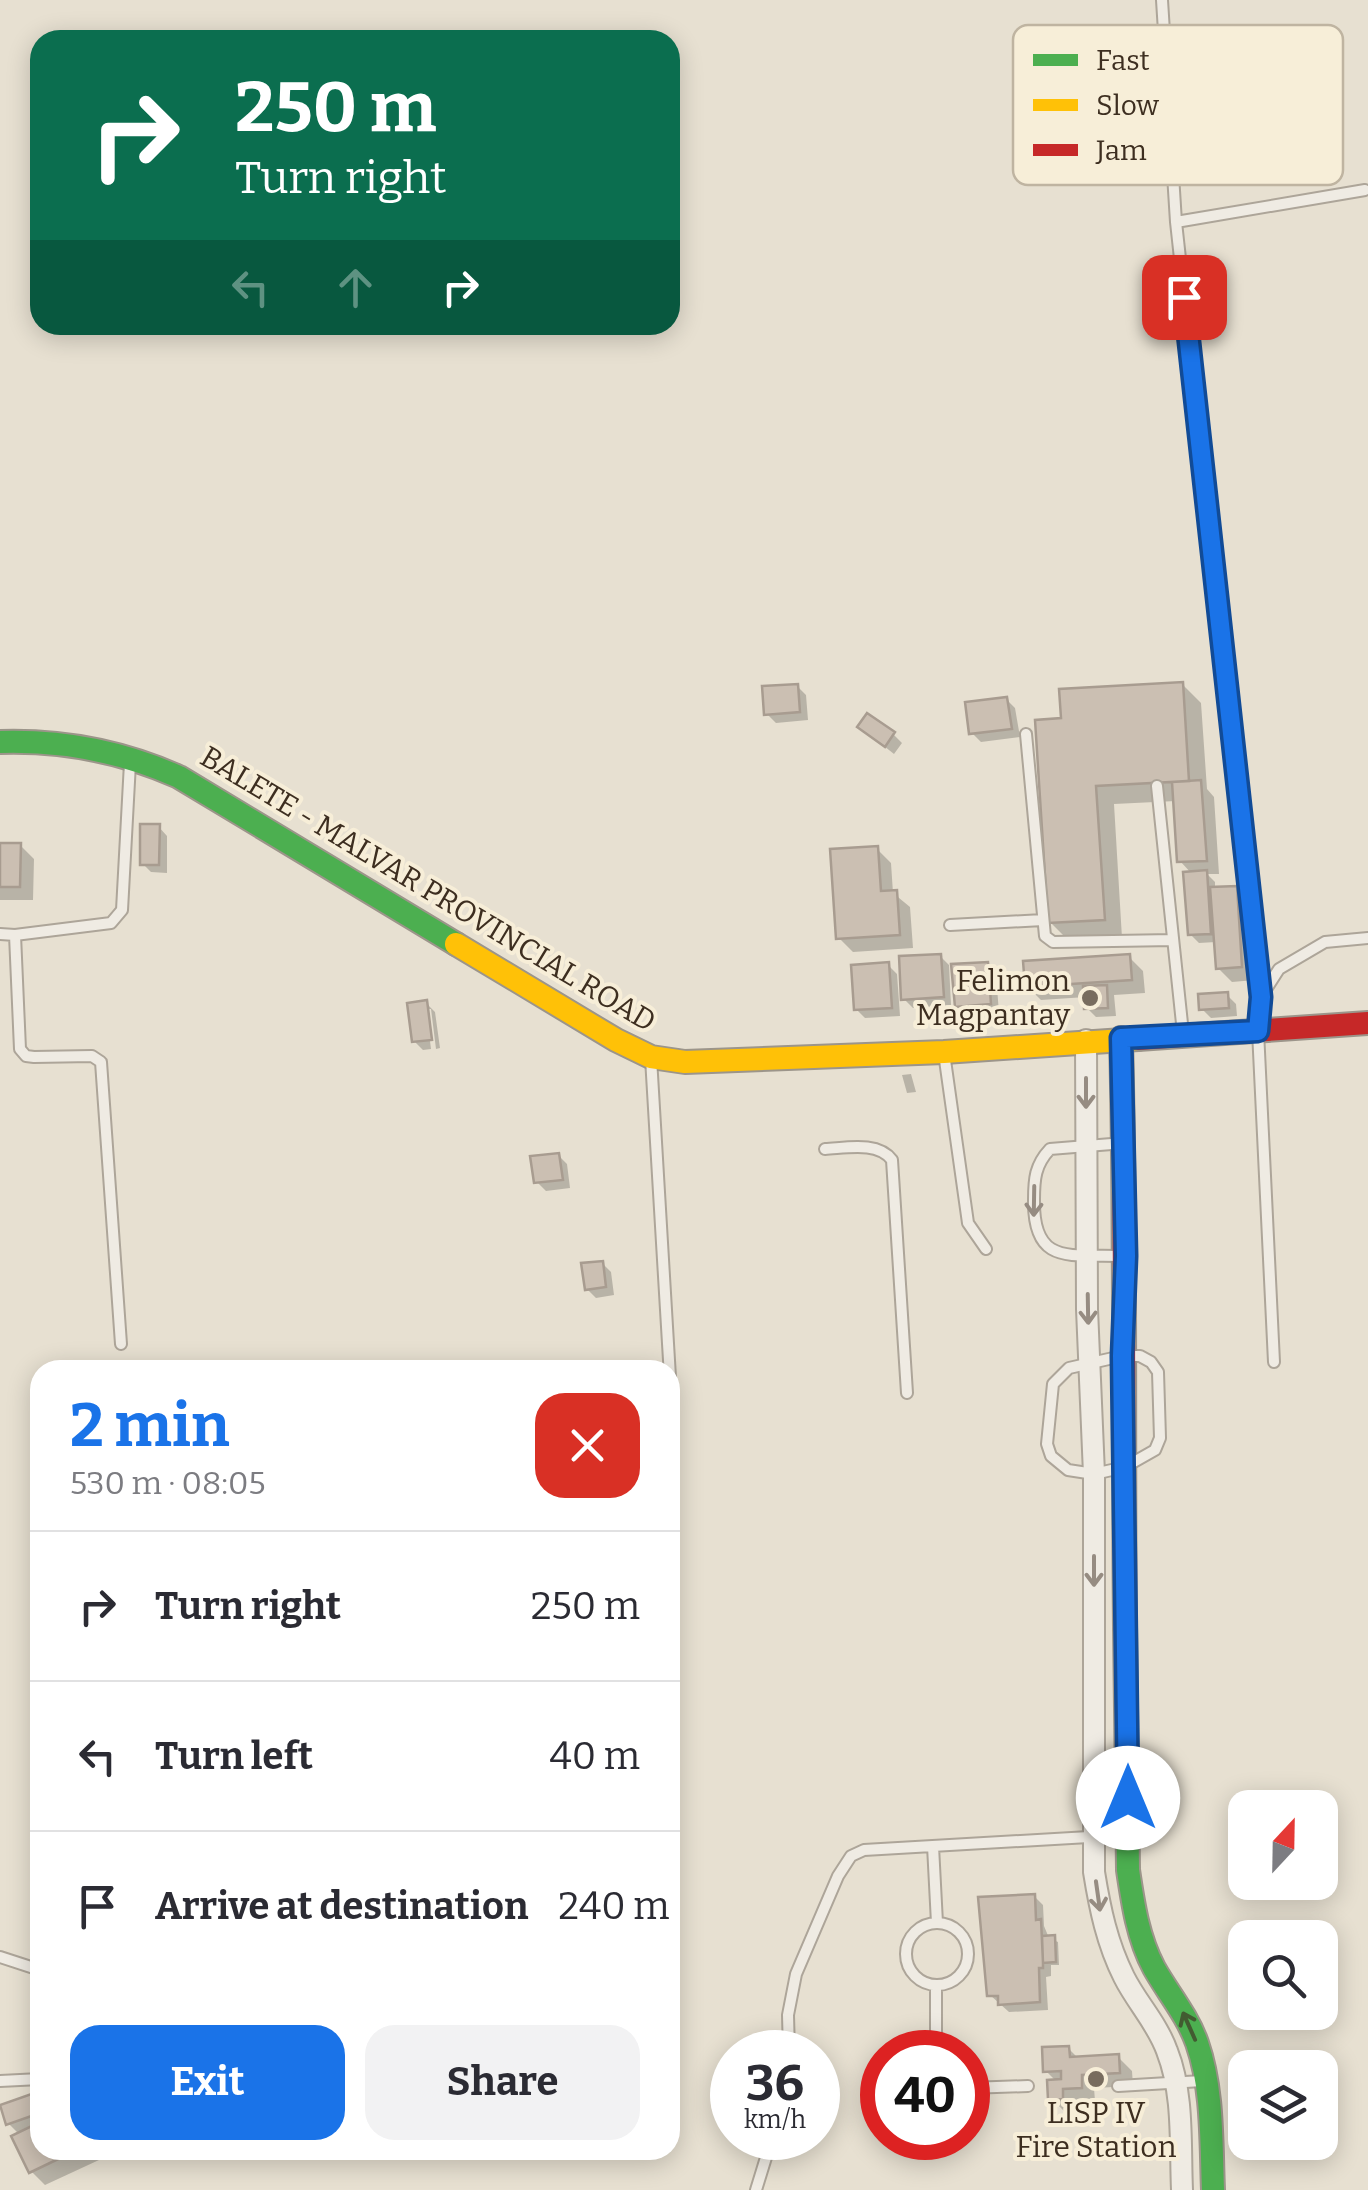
<!DOCTYPE html>
<meta charset="utf-8">
<style>
body{margin:0;font-family:Bitter,serif;background:#f2f2f3;color:#2b2b33;height:100vh;display:flex;flex-direction:column;font-size:38px;white-space:nowrap}
*{box-sizing:border-box;margin:0}
p{font-size:32px;color:#7c7c81}
.icon{flex:none;width:55px;height:55px;fill:none;stroke:currentColor;stroke-width:2;stroke-linecap:round;stroke-linejoin:round}
.map{position:relative;flex:1;overflow:hidden}
.sheet{position:absolute;left:30px;top:1360px;width:650px;height:800px;display:flex;flex-direction:column;background:#fff;border-radius:30px;box-shadow:0 5px 25px #0003}
.sheet>*{flex:none}
.banner{position:absolute;left:30px;top:30px;width:650px;height:305px;border-radius:30px;box-shadow:0 5px 25px #0003;background:#0b6e4f;color:#fff;overflow:hidden}
.needle{width:65px;rotate:22deg}
.buttons{position:absolute;left:1228px;top:1790px;display:grid;gap:20px}
.buttons a{display:grid;place-items:center;width:110px;height:110px;border-radius:20px;background:#fff;box-shadow:0 5px 25px #0003;font-size:50px}
.speed{position:absolute;left:710px;top:2030px;display:flex;gap:20px;font-size:50px;font-weight:700;text-align:center}
.speed>*{display:grid;place-content:center;width:130px;height:130px;border-radius:50%;background:#fff;box-shadow:0 5px 25px #0003;line-height:1}
.speed small{font-size:25px;font-weight:400}
.speed .limit{border:15px solid #d22;background:#fff;color:#111}
.pin{position:absolute;display:grid;place-items:center;width:85px;height:85px;color:#fff;margin:-42px;border-radius:20px;box-shadow:0 5px 15px #0006}
.me{position:absolute;width:110px;margin:-55px;rotate:0deg;stroke-linejoin:round;filter:drop-shadow(0 0 8px #0008)}
.turn{display:flex;align-items:center;gap:35px;height:210px;padding:0 40px;font-size:45px}
.turn .icon{width:130px;height:130px;stroke-width:2.5}
.turn b{display:block;font-size:70px;line-height:85px}
.lanes{display:flex;align-items:center;height:95px;padding:0 40px;background:#0003;justify-content:center;gap:50px;direction:ltr}
.lanes .off{opacity:.35}
.round{display:grid;place-items:center;flex:none;width:105px;height:105px;border-radius:30px;background:#f2f2f3}
.summary{display:flex;align-items:center;justify-content:space-between;height:170px;padding:0 40px}
h1{font-size:60px;font-weight:700;line-height:75px;color:#1a73e8}
.button{display:flex;gap:20px;margin-top:auto;padding:20px 40px}
.button a{flex:1;height:115px;border-radius:30px;background:#1a73e8;color:#fff;font-size:40px;font-weight:700;line-height:115px;text-align:center}
.button a+a{background:#f2f2f3;color:#2b2b33}
ul{padding:0;list-style:none}
li{display:flex;align-items:center;gap:30px;height:150px;padding:0 40px;border-top:2px solid #e1e1e2}
li div{flex:1}
li b{display:block;font-size:38px}
li em{font-style:normal}
.map>svg:first-child{display:block}
.shadow{fill:#0003}
.building{fill:#cbbfb2;stroke:#a89c90;stroke-width:2.5}
.lines{fill:none;stroke-linecap:round;stroke-linejoin:round}
.lane-casing{stroke:#ada599;stroke-width:14}
.street-casing{stroke:#ada599;stroke-width:24}
.fast-casing{stroke:#9c958a;stroke-width:26}
.slow-casing{stroke:#9c958a;stroke-width:26}
.jam-casing{stroke:#9c958a;stroke-width:26}
.lane{stroke:#efebe3;stroke-width:10}
.street{stroke:#efebe3;stroke-width:20}
.fast{stroke:#4caf50;stroke-width:22}
.slow{stroke:#ffc107;stroke-width:22}
.jam{stroke:#c62828;stroke-width:22}
.oneway{stroke:#968c82}
.oneway2{stroke:#425b31}
.route-casing{stroke:#114b97;stroke-width:25}
.route{stroke:#1a73e8;stroke-width:18}
.poi-dot{fill:#786c5e;stroke:#f7eed8;stroke-width:4}
.labels{text-anchor:middle;dominant-baseline:central;stroke-width:8;stroke-linejoin:round;paint-order:stroke}
.street-label{font-size:30px;fill:#3d2e20;stroke:#f7eed8}
.poi-label{font-size:30px;fill:#3d2e20;stroke:#f7eed8;text-anchor:end}
.key{fill:#f7eed8;stroke:#bfb4a1;stroke-width:2.5}
.key-label{font-size:28px;fill:#3d2e20}
</style>
<div class="map">
<svg width="1368" height="2190" viewBox="0 0 1368 2190">
<rect width="100%" height="100%" fill="#e7e0d1"/>
<path class="shadow" d="M1182 684 1201 703 1207 789 1214 797 1219 874H1207L1215 882V889L1236 888 1250 902 1255 980 1232 982 1218 968 1216 942 1199 943 1190 934 1192 874 1180 861 1176 801 1114 804 1122 938 1069 941 1050 922 1064 721Z
M797 686 806 695 808 720 776 723 767 714Z
M1006 699 1015 708 1020 737 981 742 972 733Z
M860 727 893 734 902 743 894 754Z
M158 826 167 836V873L151 872 142 863Z
M0 845H20L34 859 33 900H0Z
M877 849 891 863 893 893 910 907 913 948 853 952 839 938Z
M940 956 949 965 951 1005 913 1008 904 999Z
M1129 957 1143 971 1145 993 1114 995 1116 1016 1096 1017 1087 1008 1086 997 1041 1000 1027 986Z
M888 965 897 974 900 1016 865 1018 856 1009Z
M987 965 996 974 999 1013 966 1015 957 1006Z
M1227 995 1236 1004 1237 1016 1211 1018 1202 1009Z
M426 1003 435 1012 440 1048 436 1049 431 1009H426L431 1049 423 1050 414 1041Z
M911 1074 916 1092 907 1093 902 1075Z
M558 1155 567 1164 570 1188 546 1191 537 1182Z
M602 1263 611 1272 614 1295 596 1298 587 1289Z
M1034 1896 1043 1905 1044 1926 1049 1938 1058 1942 1059 1965H1051V1976L1046 1977 1048 2010 1009 2012 990 1995Z
M1068 2048 1079 2059 1118 2057 1132 2071 1133 2086 1094 2088 1095 2101 1076 2102V2112H1065L1051 2098 1057 2082 1046 2071Z
M40 2093V2150H95L99 2160 45 2185 31 2171 20 2135 9 2124Z"/>
<path class="building" d="M1183 682 1189 781 1096 786 1105 920 1048 923 1035 720 1061 718 1059 689Z
M798 684 800 712 764 715 762 686Z
M1007 697 1012 729 969 734 965 702Z
M867 713 895 732 885 747 857 727Z
M1201 780 1207 861 1177 862 1172 782Z
M140 824H160L159 865H140Z
M0 843H21L20 887H0Z
M878 846 881 891 897 890 900 935 836 939 830 849Z
M1207 870 1211 934 1188 935 1183 872Z
M1237 886 1242 967 1216 969 1210 887Z
M941 954 944 997 901 1000 899 956Z
M1130 954 1132 980 1025 987 1023 961Z
M889 962 892 1008 854 1010 851 965Z
M988 962 991 1004 955 1007 951 964Z
M1107 985 1108 1008 1084 1009 1083 986Z
M1228 992 1229 1008 1199 1010 1198 994Z
M427 1000 432 1040 412 1042 407 1003Z
M559 1153 563 1180 534 1183 530 1156Z
M603 1261 606 1287 585 1290 581 1263Z
M1035 1894 1036 1920 1041 1919 1043 1963V1968H1039L1040 2002 998 2005V1996H987L978 1897Z
M1055 1935 1056 1962 1043 1963 1042 1936Z
M1069 2046 1070 2057 1119 2054 1120 2073 1082 2075V2088L1063 2089V2099L1048 2100 1047 2080 1061 2079V2071L1043 2072 1042 2047Z
M40 2091V2113L6 2125 0 2105Z
M40 2122V2150H77L29 2173 11 2136Z"/>
<g class="lines">
<defs>
<path id="lane" d="M1162 0 1176 222
M1026 734 1045 936 1053 942 1173 940
M1157 786 1183 1033
M950 925 1043 920
M0 934 15 935 111 923 122 910 130 763
M15 935 20 1049 26 1056 34 1057 92 1056 101 1062 121 1344
M1261 997 1176 222 1365 190
M944 1053 968 1223 986 1249
M651 1058 670 1377
M825 1149C846 1148 878 1141 892 1160L907 1393
M1122 1256C1070 1254 1033 1266 1034 1200 1034 1179 1035 1165 1050 1149L1124 1143
M1122 1356H1140L1151 1362 1158 1372 1160 1438 1155 1450 1125 1467 1094 1474 1068 1470 1051 1456 1047 1444 1053 1384 1069 1368Z
M1274 1362 1258 1031 1261 997 1279 969 1325 942 1368 938
M933 1846 937 1923
M906 1954a31 31 0 1 1 62 0a31 31 0 1 1-62 0Z
M0 1957 40 1970
M789 2052 788 2015 796 1974 838 1876 851 1856 864 1850 1123 1835
M936 2052V1985
M0 2081 40 2079
M1118 2086 1202 2081
M968 2088 1028 2086
M756 2190 772 2138"/>
<path id="street" d="M1086 1040 1087 1309 1094 1474V1872C1100 1909 1107 1943 1124 1977 1137 2003 1157 2023 1167 2051 1184 2094 1180 2145 1182 2190"/>
<path id="fast" d="M0 742C63 740 121 751 179 777L456 944
M1125 1627 1128 1870C1133 1904 1138 1938 1154 1968 1168 1993 1187 2015 1197 2043 1213 2089 1211 2141 1213 2190"/>
<path id="slow" d="M456 944 616 1040 651 1057 685 1062 944 1052 1138 1039"/>
<path id="jam" d="M1121 1038C1126 1234 1123 1430 1125 1627
M1138 1039 1368 1023"/>
</defs>
<use href="#lane" class="lane-casing"/>
<use href="#street" class="street-casing"/>
<use href="#fast" class="fast-casing"/>
<use href="#slow" class="slow-casing"/>
<use href="#jam" class="jam-casing"/>
<use href="#lane" class="lane"/>
<use href="#street" class="street"/>
<use href="#fast" class="fast"/>
<use href="#slow" class="slow"/>
<use href="#jam" class="jam"/>
</g>
<defs><path id="oneway-shaft" d="M-6 0H5M1.5-3L5.5 0L1.5 3" fill="none" stroke-width="1.6" stroke-linecap="round" stroke-linejoin="round" transform="scale(2.5)"/></defs>
<g class="oneway">
<use href="#oneway-shaft" transform="translate(1086 1093) rotate(90)"/>
<use href="#oneway-shaft" transform="translate(1034 1201) rotate(91)"/>
<use href="#oneway-shaft" transform="translate(1088 1309) rotate(89)"/>
<use href="#oneway-shaft" transform="translate(1094 1571) rotate(90)"/>
<use href="#oneway-shaft" transform="translate(1098 1896) rotate(82)"/>
</g>
<use class="oneway2" href="#oneway-shaft" transform="translate(1189 2026) rotate(-114)"/>
<g class="lines">
<defs>
<path id="route" d="M1128 1798 1122 1356 1126 1256 1121 1038 1258 1031 1261 997 1184 297"/>
</defs>
<use href="#route" class="route-casing"/>
<use href="#route" class="route"/>
</g>
<g class="poi-dot">
<circle cx="1090" cy="998" r="10"/>
<circle cx="1096" cy="2079" r="10"/>
</g>
<g class="labels">
<g class="street-label">
<text transform="translate(428 889) rotate(31)">BALETE - MALVAR PROVINCIAL ROAD</text>
</g>
<g class="poi-label">
<text x="1070" y="981">Felimon<tspan x="1070" dy="34">Magpantay</tspan></text>
<text x="1096" y="2113" text-anchor="middle">LISP IV<tspan x="1096" dy="34">Fire Station</tspan></text>
</g>
</g>
<rect x="1013" y="25" width="330" height="160" rx="15" class="key"/>
<rect x="1033" y="54" width="45" height="12" fill="#4caf50"/>
<rect x="1033" y="99" width="45" height="12" fill="#ffc107"/>
<rect x="1033" y="144" width="45" height="12" fill="#c62828"/>
<g class="key-label">
<text x="1096" y="70">Fast</text>
<text x="1096" y="115">Slow</text>
<text x="1096" y="160">Jam</text>
</g>
</svg>
<div class="buttons">
<a><svg class="needle" viewBox="-14 -14 28 28"><path d="M0-13l5 13h-10z" fill="#e53935"/><path d="M0 13l5-13h-10z" fill="#7c7c81"/></svg></a>
<a><svg class="icon" aria-label="search" viewBox="0 0 24 24"><circle cx="10" cy="10" r="6"/><path d="M15 15l6 6"/></svg></a>
<a><svg class="icon" aria-label="layers" viewBox="0 0 24 24"><path d="M12 4l9 5-9 5-9-5zM3 14l9 5 9-5"/></svg></a>
</div>
<div class="speed"><div>36<small>km/h</small></div><div class="limit">40</div></div>
<div class="pin" style="left:1184px;top:297px;background:#d93025"><svg class="icon" aria-label="arrive" viewBox="0 0 24 24"><path d="M6 21V4h12l-3 4 3 4H6"/></svg></div>
<svg class="me" style="left:1128px;top:1798px" viewBox="-20 -20 40 40"><circle r="19" fill="#fff"/><path d="M0-13L10 11 0 6-10 11z" fill="#1a73e8"/></svg>
<div class="banner">
<div class="turn"><svg class="icon" aria-label="right" viewBox="0 0 24 24"><path d="M7 20v-9h11M14 6l5 5-5 5"/></svg><div><b>250 m</b>Turn right</div></div>
<div class="lanes"><svg class="icon off" aria-label="left" viewBox="0 0 24 24"><path d="M17 20v-9H6M10 6l-5 5 5 5"/></svg><svg class="icon off" aria-label="ahead" viewBox="0 0 24 24"><path d="M12 20V5M6 11l6-6 6 6"/></svg><svg class="icon" aria-label="right" viewBox="0 0 24 24"><path d="M7 20v-9h11M14 6l5 5-5 5"/></svg></div>
</div>
<section class="sheet">
<div class="summary"><div><h1>2 min</h1><p>530 m · 08:05</p></div><a class="round" style="background:#d93025;color:#fff"><svg class="icon" aria-label="close" viewBox="0 0 24 24"><path d="M6 6l12 12M18 6L6 18"/></svg></a></div>
<ul>
<li><svg class="icon" aria-label="right" viewBox="0 0 24 24"><path d="M7 20v-9h11M14 6l5 5-5 5"/></svg><div><b>Turn right</b></div><em>250 m</em></li>
<li><svg class="icon" aria-label="left" viewBox="0 0 24 24"><path d="M17 20v-9H6M10 6l-5 5 5 5"/></svg><div><b>Turn left</b></div><em>40 m</em></li>
<li><svg class="icon" aria-label="arrive" viewBox="0 0 24 24"><path d="M6 21V4h12l-3 4 3 4H6"/></svg><div><b>Arrive at destination</b></div><em>240 m</em></li>
</ul>
<div class="button"><a>Exit</a><a>Share</a></div>
</section>
</div>
